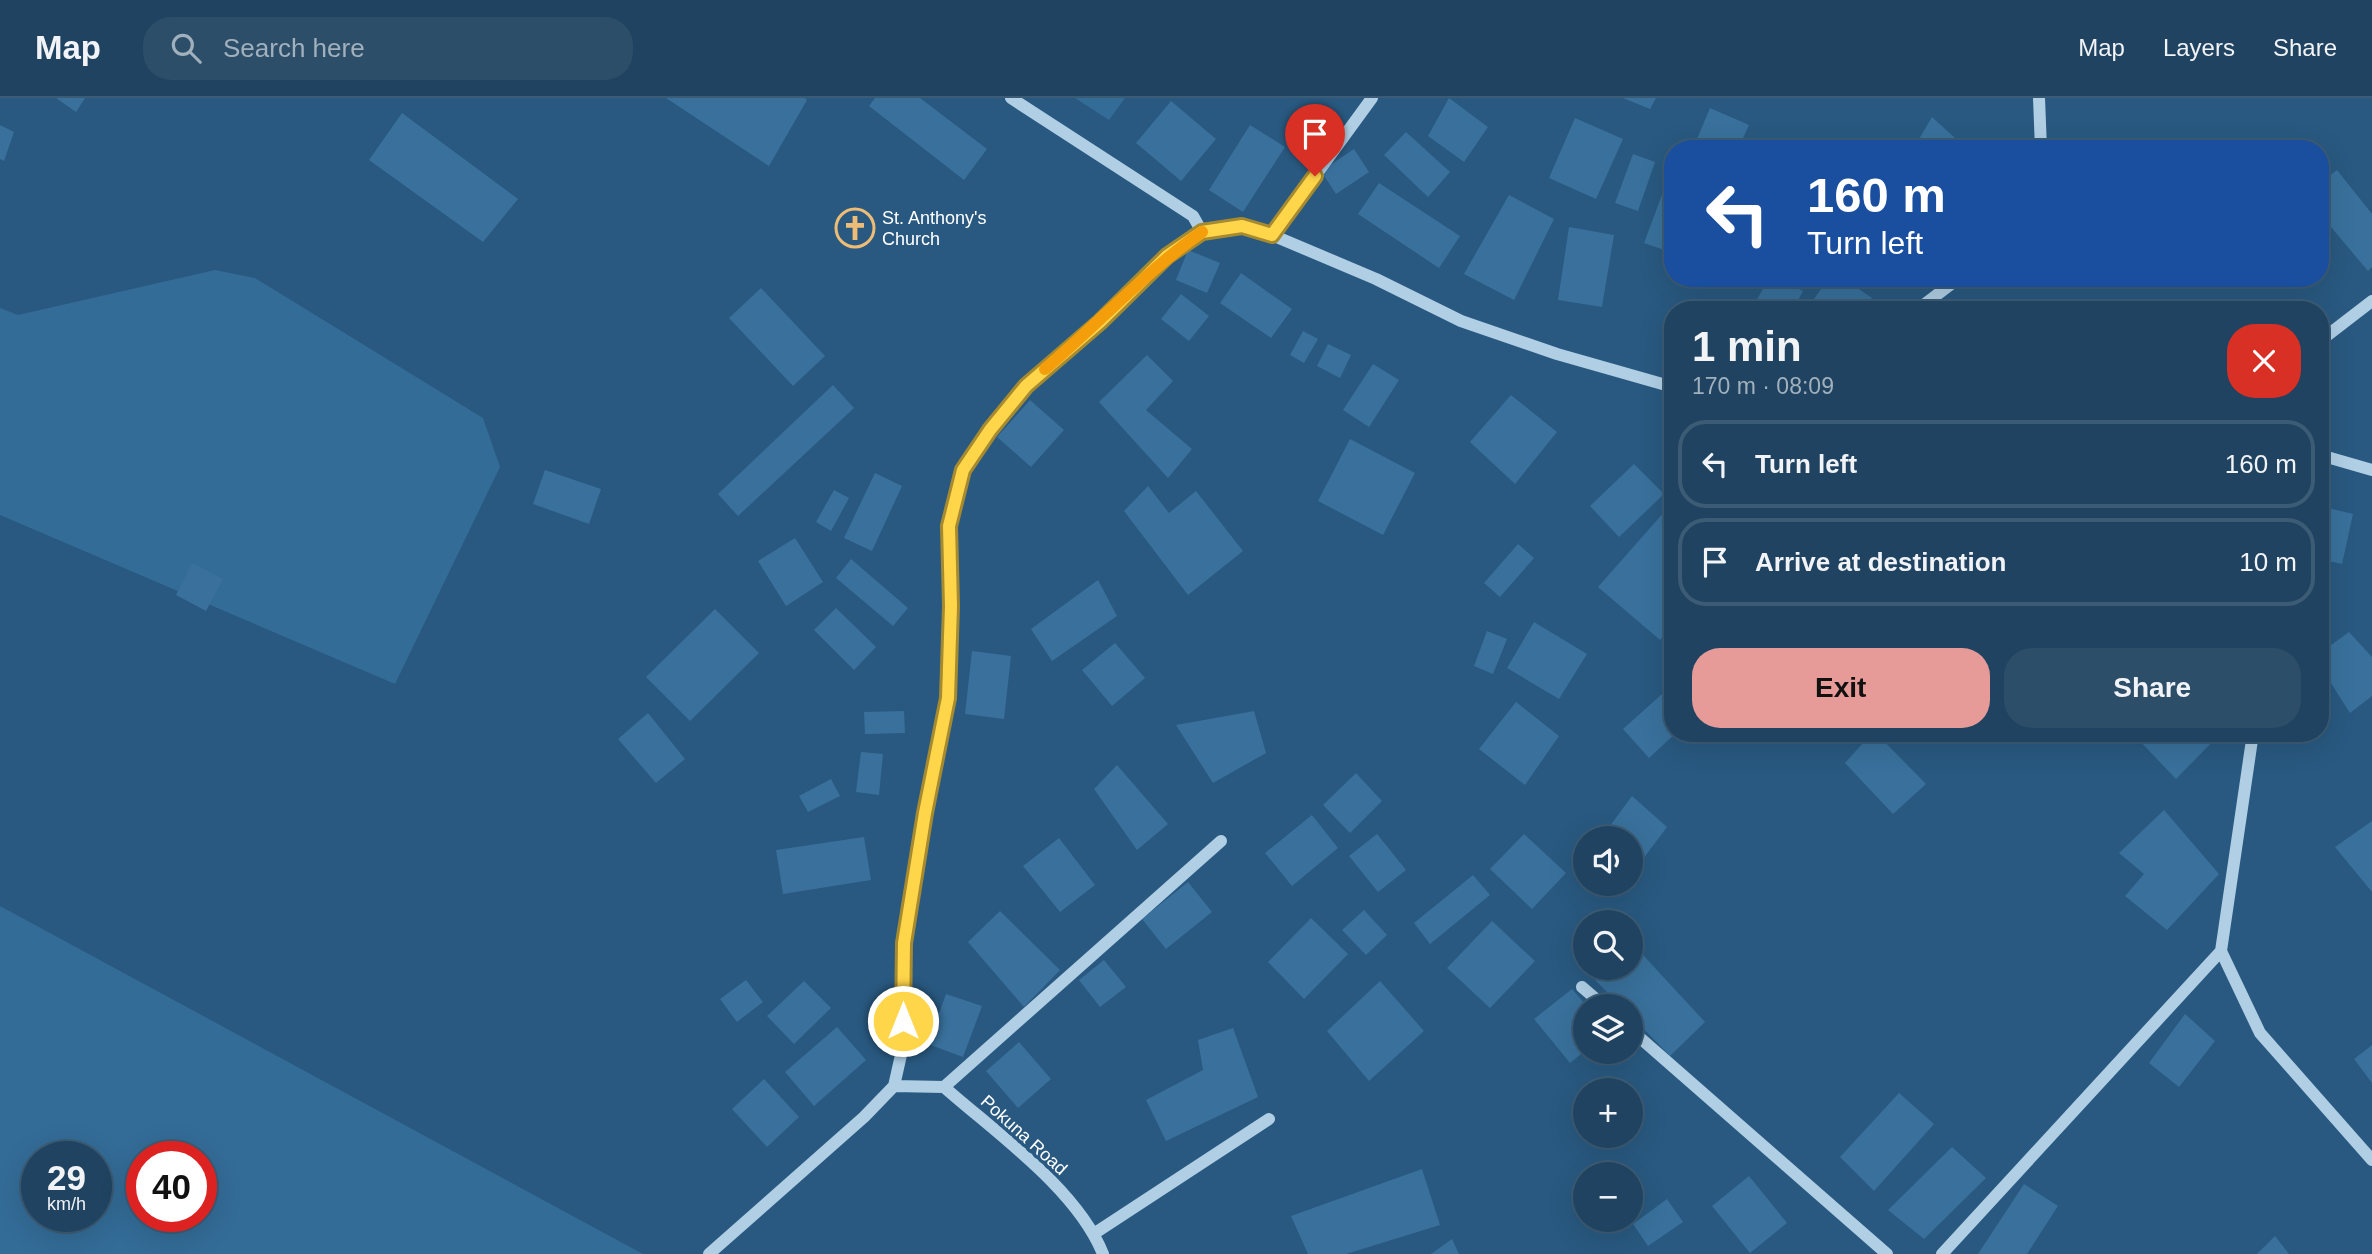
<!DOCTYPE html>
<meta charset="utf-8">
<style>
body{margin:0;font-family:Arial,sans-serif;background:#2c4e69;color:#f1f3f6;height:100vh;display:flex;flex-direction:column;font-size:26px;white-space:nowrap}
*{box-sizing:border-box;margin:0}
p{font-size:23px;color:#a1b0bd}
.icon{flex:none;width:38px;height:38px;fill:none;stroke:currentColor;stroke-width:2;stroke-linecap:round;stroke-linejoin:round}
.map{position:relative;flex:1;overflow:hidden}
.side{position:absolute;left:1664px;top:203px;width:665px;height:441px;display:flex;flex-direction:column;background:#1f4360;border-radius:28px;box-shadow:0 7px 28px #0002,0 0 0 2px #3c5c75}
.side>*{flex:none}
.banner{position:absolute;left:1664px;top:42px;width:665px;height:147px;border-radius:28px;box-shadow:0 7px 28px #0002,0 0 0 2px #3c5c75;background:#1a4fa0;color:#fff;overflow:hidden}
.fabs{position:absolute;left:1573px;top:728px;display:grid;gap:14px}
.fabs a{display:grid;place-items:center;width:70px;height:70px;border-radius:50%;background:#1f4360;box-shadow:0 7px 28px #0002,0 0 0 2px #3c5c75;font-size:35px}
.speed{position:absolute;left:21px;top:1043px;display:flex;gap:14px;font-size:35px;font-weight:700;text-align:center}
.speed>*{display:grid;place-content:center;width:91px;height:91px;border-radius:50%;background:#1f4360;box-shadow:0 7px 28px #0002,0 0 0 2px #3c5c75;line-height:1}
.speed small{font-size:18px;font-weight:400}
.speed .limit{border:10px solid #d22;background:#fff;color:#111}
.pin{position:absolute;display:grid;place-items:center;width:60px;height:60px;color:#fff;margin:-72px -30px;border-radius:50% 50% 50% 0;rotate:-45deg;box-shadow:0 0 7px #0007}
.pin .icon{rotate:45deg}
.me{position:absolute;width:77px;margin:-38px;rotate:0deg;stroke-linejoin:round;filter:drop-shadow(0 0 5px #0008)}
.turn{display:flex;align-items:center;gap:24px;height:147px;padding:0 28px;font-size:32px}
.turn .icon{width:91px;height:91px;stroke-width:2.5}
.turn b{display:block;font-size:49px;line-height:60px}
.round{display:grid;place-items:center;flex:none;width:74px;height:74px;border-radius:28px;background:#2c4e69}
.headline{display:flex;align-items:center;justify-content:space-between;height:119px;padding:0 28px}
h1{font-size:42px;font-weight:600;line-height:52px}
.cta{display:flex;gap:14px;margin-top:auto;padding:14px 28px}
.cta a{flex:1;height:80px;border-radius:28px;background:#e69b98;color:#111;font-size:28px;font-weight:600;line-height:80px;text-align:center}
.cta a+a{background:#2c4e69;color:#f1f3f6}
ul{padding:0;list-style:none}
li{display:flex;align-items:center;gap:21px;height:88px;margin:0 14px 10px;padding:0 14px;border:4px solid #3c5c75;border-radius:28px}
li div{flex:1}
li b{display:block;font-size:26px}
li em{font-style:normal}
header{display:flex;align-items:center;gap:42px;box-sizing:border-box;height:98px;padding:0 35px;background:#1f4360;border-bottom:2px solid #3c5c75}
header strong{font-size:33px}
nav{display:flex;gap:38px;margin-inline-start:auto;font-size:24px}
.search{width:490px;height:63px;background:#2c4e69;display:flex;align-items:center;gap:18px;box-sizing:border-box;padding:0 24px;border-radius:28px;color:#a1b0bd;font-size:26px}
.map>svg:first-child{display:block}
.green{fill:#336c97;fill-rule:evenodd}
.building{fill:#39719c}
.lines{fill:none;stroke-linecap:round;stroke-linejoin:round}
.minor{stroke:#b0cfe5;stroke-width:12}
.route-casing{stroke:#a68a30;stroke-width:18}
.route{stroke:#ffd54a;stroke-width:12}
.slow{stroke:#f59e0b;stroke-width:12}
.labels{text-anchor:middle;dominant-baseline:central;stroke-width:7;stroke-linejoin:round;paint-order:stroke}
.poi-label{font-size:18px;fill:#fff;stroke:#295980;text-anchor:start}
.street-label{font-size:18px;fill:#fff;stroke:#295980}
</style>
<header>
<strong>Map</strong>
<div class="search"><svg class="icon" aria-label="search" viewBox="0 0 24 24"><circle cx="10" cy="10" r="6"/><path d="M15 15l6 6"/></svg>Search here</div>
<nav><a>Map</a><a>Layers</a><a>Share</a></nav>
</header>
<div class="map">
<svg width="2372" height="1156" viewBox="0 0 2372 1156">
<rect width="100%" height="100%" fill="#295980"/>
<path class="green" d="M1075 0H1125L1109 22Z
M215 172 255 180 483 320 500 369 395 586 0 417V210L18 217Z
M0 808 643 1156H0ZM37 1059H96V1118H37ZM142 1059H201V1118H142Z"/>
<path class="building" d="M56 0H85L76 14Z
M666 0H805L807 2 769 68Z
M875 0H920L987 51 964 82 869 8Z
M1449 0 1488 29 1464 64 1428 38Z
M1623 0H1656L1650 11Z
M1171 3 1216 41 1181 83 1136 45Z
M1710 10 1749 27 1738 51H1719L1697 41Z
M402 15 518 101 483 144 369 62Z
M1932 19 1967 51H1929L1919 41Z
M1575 20 1623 41 1596 101 1549 80Z
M0 27 14 34 4 63 0 61Z
M1250 27 1285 49 1243 114 1209 92Z
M1406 34 1450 74 1428 99 1384 57Z
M1354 51 1369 74 1336 96 1321 73Z
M1633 56 1655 64 1638 113 1615 105Z
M1673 67V155L1644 145Z
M2337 72 2372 116V169L2368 173 2320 116V85Z
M1379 85 1460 138 1439 170 1358 116Z
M1509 97 1554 121 1514 202 1464 176Z
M1569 129 1614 137 1602 209 1558 202Z
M1188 152 1220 165 1207 195 1176 182Z
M1241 175 1292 211 1271 240 1220 205Z
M1720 180H1748L1744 190Z
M1769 180H1779L1803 193 1793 212H1763L1754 207Z
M1829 180H1843L1872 200 1863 212H1806Z
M761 190 825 258 793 288 729 220Z
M1181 196 1209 218 1189 243 1161 221Z
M1303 233 1318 241 1304 265 1290 257Z
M1328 246 1351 257 1340 280 1317 268Z
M1147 257 1173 283 1146 312 1192 351 1168 380 1099 304Z
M1373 266 1399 282 1369 329 1343 312Z
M833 287 854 310 738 418 718 396Z
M1511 297 1557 334 1515 386 1470 344Z
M1030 302 1064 332 1031 369 997 339Z
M1350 341 1415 375 1383 437 1318 403Z
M1634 366 1664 396 1619 439 1590 408Z
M545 372 601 391 589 426 533 406Z
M875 375 902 388 872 453 844 440Z
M1148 388 1169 415 1196 393 1243 453 1188 497 1124 413Z
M834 392 849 400 831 433 816 424Z
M1673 404V527L1660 542 1598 489Z
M2320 408 2353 416 2342 466 2320 461Z
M795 440 823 484 786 508 758 463Z
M1518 446 1534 460 1500 499 1484 485Z
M851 461 908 510 893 528 836 480Z
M192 465 223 481 206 513 176 497Z
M1098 482 1117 518 1052 563 1031 531Z
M836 510 876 549 854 572 814 532Z
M715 511 759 555 690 623 646 579Z
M1534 524 1587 556 1559 601 1507 570Z
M1487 533 1507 541 1493 576 1474 568Z
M2349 534 2372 559V598L2350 615 2320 568V555Z
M1115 545 1145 580 1112 608 1082 572Z
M972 553 1011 558 1004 621 965 616Z
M1671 588 1673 635H1676L1649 660 1623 631Z
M1516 604 1559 638 1525 687 1479 651Z
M904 613 905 635 865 636 864 614Z
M1254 613 1266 655 1213 685 1176 627Z
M648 615 685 661 656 685 618 641Z
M1872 635H1876L1926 686 1893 716 1845 665Z
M2142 635H2221L2176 681 2137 640Z
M861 654 883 656 879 697 856 694Z
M1117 667 1168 726 1137 752 1094 691Z
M1356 675 1382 703 1350 735 1323 707Z
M831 681 840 698 808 714 799 698Z
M1632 698 1667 729 1631 777V740H1601Z
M2164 712 2219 776 2167 832 2125 798 2144 776 2119 755Z
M1312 717 1338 750 1292 788 1265 755Z
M2372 723V794L2335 749Z
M1377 736 1406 772 1378 794 1349 758Z
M1524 736 1566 775 1532 811 1490 771Z
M864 739 871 782 783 796 776 752Z
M1059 740 1095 787 1060 814 1023 768Z
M1473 777 1490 797 1430 846 1414 825Z
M1188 784 1212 814 1166 851 1142 821Z
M1364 812 1387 837 1366 857 1342 832Z
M1000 813 1060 872 1024 909 968 844Z
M1311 820 1348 856 1304 901 1268 864Z
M1492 823 1535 863 1490 910 1447 870Z
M1631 844 1705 924 1670 958 1631 918V908H1621L1594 881 1605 870H1631Z
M1104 862 1126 889 1100 909 1079 882Z
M746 882 763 904 737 924 720 901Z
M804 883 831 910 794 946 767 918Z
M1380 883 1424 933 1369 983 1327 933Z
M1572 891 1586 907V952L1570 965 1534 921Z
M946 896 982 908 963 959 928 946Z
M2185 916 2215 943 2179 989 2149 965Z
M837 929 866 962 814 1008 785 974Z
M1233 930 1258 999 1166 1043 1146 1002 1203 972 1198 942Z
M1019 944 1051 981 1018 1010 986 973Z
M2372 947V985L2354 961Z
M764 981 799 1019 767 1049 732 1011Z
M1899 995 1934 1026 1874 1093 1840 1059Z
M1952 1049 1986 1080 1924 1141 1888 1112Z
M1422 1071 1440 1127 1346 1156H1308L1291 1118Z
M1749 1078 1787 1125 1750 1155 1712 1108Z
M2024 1086 2058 1108 2027 1156H1978Z
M1667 1101 1683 1124 1648 1148 1633 1126Z
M2275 1138 2289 1156H2257Z
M1452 1141 1459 1156H1431Z"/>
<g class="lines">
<path class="minor" d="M1011 0 1193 118 1202 134
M2039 0 2041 51
M1272 137 1372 0
M1917 212 1959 180
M2320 243 2372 203
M2320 357 2372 372
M2221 853 2260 935 2372 1062
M1582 889 1604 908
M1631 932 1887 1156
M894 988 944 989C996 1035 1077 1091 1103 1156
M944 989 1221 743
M1095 1135 1269 1021
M709 1156 864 1019 894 988 903 948 904 845 948 600 951 508 949 428 963 372 990 332 1025 288 1100 224 1167 158 1202 134 1242 128 1272 137 1376 181 1461 223 1557 256 1673 289
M1942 1156 2221 853 2253 635"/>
</g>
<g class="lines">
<defs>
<path id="route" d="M903 923 904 845 925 715 948 600 951 508 949 428 963 372 990 332 1026 288 1100 224 1167 158 1202 134 1242 128 1272 137 1315 78"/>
</defs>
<use href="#route" class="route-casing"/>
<use href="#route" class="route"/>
<path class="slow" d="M1045 271C1098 226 1145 174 1202 134"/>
</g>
<defs>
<symbol id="church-ring" viewBox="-11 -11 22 22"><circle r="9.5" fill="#295980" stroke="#edbd77" stroke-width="1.5"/><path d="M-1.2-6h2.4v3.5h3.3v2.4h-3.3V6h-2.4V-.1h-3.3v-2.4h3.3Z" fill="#edbd77"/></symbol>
</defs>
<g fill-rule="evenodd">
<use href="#church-ring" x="833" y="108" width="44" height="44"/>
</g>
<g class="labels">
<g class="poi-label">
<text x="882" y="120">St. Anthony's<tspan x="882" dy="21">Church</tspan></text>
</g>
<g class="street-label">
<text transform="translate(1024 1037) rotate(42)">Pokuna Road</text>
</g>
</g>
</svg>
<div class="fabs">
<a><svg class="icon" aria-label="sound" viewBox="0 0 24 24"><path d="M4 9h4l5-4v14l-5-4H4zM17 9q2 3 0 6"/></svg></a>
<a><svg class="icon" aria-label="search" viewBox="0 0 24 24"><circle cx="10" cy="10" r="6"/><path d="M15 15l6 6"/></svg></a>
<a><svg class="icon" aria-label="layers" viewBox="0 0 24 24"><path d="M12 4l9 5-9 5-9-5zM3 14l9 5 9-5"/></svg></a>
<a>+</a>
<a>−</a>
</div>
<div class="speed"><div>29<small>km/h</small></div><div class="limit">40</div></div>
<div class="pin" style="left:1315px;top:78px;background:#d93025"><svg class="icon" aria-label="arrive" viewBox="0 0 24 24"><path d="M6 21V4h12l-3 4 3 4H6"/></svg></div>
<svg class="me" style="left:903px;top:923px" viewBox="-20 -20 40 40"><circle r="17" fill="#ffd54a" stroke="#fff" stroke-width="3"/><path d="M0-11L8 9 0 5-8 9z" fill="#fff"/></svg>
<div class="banner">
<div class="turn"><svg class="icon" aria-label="left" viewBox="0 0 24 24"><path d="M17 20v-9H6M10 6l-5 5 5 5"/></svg><div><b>160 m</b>Turn left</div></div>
</div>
<section class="side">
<div class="headline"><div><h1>1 min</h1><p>170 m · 08:09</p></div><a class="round" style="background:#d93025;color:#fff"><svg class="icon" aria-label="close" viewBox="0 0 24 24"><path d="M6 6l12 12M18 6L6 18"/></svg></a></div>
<ul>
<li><svg class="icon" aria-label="left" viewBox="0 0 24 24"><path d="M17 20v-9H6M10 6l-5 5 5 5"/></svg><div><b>Turn left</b></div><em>160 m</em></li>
<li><svg class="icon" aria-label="arrive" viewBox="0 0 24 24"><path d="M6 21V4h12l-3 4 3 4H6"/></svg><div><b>Arrive at destination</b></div><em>10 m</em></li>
</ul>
<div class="cta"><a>Exit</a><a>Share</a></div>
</section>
</div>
